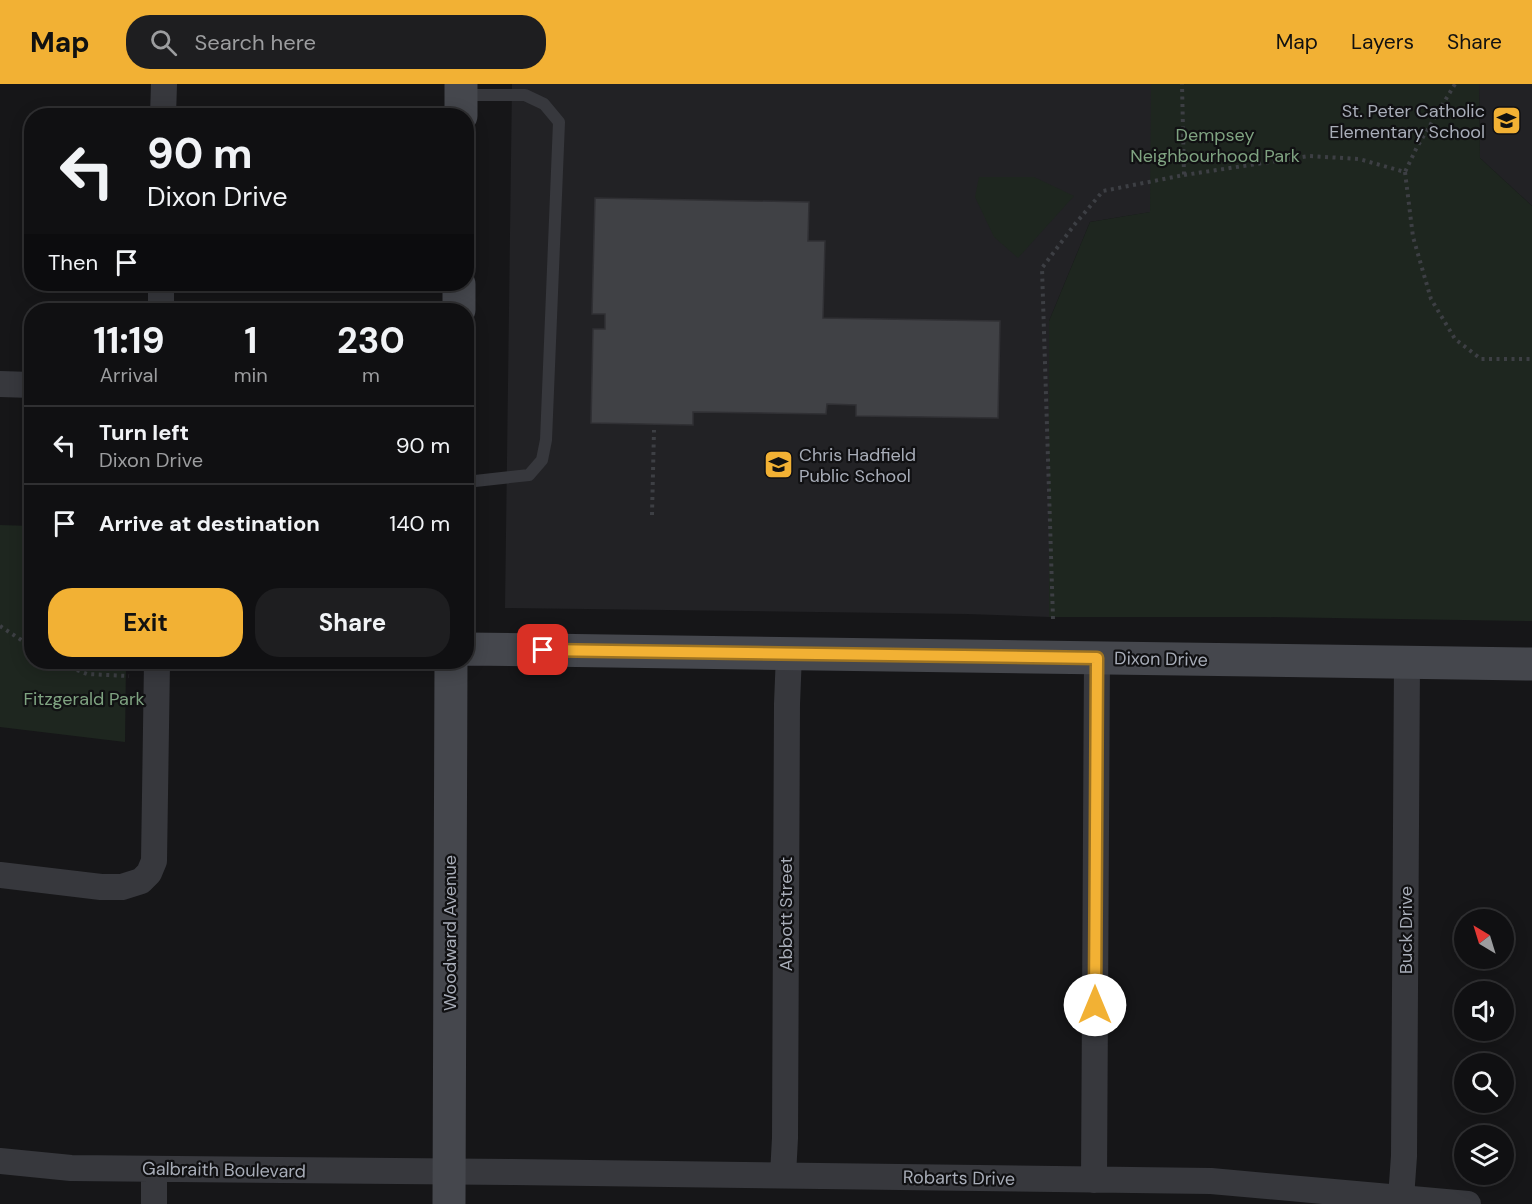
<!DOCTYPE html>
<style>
body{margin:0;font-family:"DM Sans",sans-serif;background:#1e1e20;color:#f1f3f6;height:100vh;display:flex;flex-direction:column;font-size:22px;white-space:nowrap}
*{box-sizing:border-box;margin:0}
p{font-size:20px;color:#9c9d9f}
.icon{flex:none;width:33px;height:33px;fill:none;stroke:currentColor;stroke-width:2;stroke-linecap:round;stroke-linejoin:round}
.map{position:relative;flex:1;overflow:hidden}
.sheet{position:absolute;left:24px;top:219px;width:450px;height:366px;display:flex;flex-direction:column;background:#101012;border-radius:24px;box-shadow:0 3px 15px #0003,0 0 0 2px #303032}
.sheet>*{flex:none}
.hud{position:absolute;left:24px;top:24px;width:450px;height:183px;border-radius:24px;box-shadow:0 3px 15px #0003,0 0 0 2px #303032;background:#101012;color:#f1f3f6;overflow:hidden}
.needle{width:39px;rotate:322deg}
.controls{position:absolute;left:1454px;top:825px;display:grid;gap:12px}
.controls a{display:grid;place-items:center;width:60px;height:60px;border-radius:50%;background:#101012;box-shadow:0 3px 15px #0003,0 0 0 2px #303032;font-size:30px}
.pin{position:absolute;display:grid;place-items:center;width:51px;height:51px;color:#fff;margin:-26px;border-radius:12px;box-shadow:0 3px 9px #0006}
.me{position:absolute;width:66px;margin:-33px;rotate:0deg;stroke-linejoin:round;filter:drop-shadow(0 0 4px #0008)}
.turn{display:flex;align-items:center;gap:21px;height:126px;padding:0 24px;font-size:27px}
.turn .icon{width:78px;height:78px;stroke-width:2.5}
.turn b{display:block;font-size:42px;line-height:51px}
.then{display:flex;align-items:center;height:57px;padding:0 24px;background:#0003;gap:12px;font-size:22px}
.eta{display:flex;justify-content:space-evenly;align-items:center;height:102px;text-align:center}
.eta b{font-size:36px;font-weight:700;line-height:42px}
.primary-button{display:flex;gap:12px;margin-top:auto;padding:12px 24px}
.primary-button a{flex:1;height:69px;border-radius:24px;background:#f2b134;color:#111;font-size:24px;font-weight:700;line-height:69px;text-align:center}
.primary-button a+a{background:#1e1e20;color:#f1f3f6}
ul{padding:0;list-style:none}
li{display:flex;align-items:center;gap:18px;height:78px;padding:0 24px;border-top:2px solid #303032}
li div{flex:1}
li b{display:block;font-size:22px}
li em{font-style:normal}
header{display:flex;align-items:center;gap:36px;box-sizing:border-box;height:84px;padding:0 30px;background:#f2b134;color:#111}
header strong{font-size:28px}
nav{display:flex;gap:33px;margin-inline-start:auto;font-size:21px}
.search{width:420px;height:54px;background:#1e1e20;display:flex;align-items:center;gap:15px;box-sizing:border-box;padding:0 21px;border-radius:24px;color:#9c9d9f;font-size:22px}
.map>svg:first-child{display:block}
.built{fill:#222225}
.green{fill:#1e261f}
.building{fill:#404145;stroke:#303034;stroke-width:1.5}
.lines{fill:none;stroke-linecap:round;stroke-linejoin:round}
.path{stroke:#3d3f44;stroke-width:4;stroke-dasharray:3 4.5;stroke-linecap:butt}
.lane{stroke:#37383d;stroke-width:12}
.street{stroke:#37383d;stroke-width:26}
.secondary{stroke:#45474d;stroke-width:33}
.route-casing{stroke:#9d7322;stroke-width:15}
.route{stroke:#f2b134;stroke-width:10}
.labels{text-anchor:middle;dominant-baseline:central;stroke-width:4.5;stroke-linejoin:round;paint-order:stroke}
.poi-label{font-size:18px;fill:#a8adb8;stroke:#111113;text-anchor:end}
.park-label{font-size:18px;fill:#7fa381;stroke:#111113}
.street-label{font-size:18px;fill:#a8adb8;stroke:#111113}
</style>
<header>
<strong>Map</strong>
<div class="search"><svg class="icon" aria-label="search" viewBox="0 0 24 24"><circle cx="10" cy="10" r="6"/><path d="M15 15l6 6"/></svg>Search here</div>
<nav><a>Map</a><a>Layers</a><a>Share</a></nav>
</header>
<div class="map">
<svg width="1532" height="1120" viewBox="0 0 1532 1120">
<rect width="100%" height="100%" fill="#161618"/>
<path class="built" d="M512 0H1151V128L1090 138 1049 237V533L967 530 505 524Z
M1479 0H1532V122L1480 74Z"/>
<path class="green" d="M1151 0H1479L1480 74 1532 122V537L1263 533H1049V237L1090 138 1150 128Z
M979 93H1034L1074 112 1018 174 994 153 975 113Z
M0 441 31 442 32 578H126L125 658 0 643Z"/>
<path class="building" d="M595 114 809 118 808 157H825L823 234 1000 237 998 334 856 332V321L827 320 826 330 693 328V341L591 339 593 245H605V230H592Z"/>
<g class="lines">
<path class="path" d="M1405 88 1413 153 1431 215 1455 255 1481 275H1532
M1184 91 1309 72 1359 75 1405 88 1417 63 1455 0
M652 431 654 346
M1053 535 1042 184 1075 140 1103 107 1184 91 1182 0
M0 542 32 563
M56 578 87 590 129 592"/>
<path class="lane" d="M464 11H525L544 20 559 38 546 356 542 376 529 391 466 398"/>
<path class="street" d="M163 32 164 0
M161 226V200
M0 300 32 301
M0 791 101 803H122L141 797 149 789 154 777 157 578
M0 1077 71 1084 513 1088 1211 1097 1468 1120
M154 1085V1120
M783 1091 785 1054 787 620 789 570
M1094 1096 1097 574
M1401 1114 1404 1072 1407 578"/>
<path class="secondary" d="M461 32V0
M459 226V200
M466 565 1532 580
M449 1120 451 578"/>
</g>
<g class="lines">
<defs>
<path id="route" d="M543 566 1097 574 1095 921"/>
</defs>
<use href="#route" class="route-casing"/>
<use href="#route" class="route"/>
</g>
<defs>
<symbol id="school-square" viewBox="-11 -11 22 22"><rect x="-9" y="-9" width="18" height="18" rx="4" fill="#f2b134" stroke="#111113"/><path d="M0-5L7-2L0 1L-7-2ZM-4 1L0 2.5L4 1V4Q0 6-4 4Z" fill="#111"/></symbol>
</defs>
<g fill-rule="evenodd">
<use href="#school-square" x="1490" y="20" width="33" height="33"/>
<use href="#school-square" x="762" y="364" width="33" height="33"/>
</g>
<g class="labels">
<g class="poi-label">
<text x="1485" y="27">St. Peter Catholic<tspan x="1485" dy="21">Elementary School</tspan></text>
<text x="799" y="371" text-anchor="start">Chris Hadfield<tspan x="799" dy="21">Public School</tspan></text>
</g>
<g class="park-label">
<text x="1215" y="51">Dempsey<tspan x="1215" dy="21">Neighbourhood Park</tspan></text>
<text x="84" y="615">Fitzgerald Park</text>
</g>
<g class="street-label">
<text transform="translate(1161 575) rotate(1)">Dixon Drive</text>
<text transform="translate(786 830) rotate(-90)">Abbott Street</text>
<text transform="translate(1406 846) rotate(-90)">Buck Drive</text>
<text transform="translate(450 849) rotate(-90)">Woodward Avenue</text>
<text transform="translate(224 1086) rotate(1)">Galbraith Boulevard</text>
<text transform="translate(959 1094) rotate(1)">Robarts Drive</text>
</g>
</g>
</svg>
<div class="controls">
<a><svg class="needle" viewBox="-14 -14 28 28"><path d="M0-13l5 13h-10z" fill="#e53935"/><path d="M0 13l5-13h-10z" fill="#9c9d9f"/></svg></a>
<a><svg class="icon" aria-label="sound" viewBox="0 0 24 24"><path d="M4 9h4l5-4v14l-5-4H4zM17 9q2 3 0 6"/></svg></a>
<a><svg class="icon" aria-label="search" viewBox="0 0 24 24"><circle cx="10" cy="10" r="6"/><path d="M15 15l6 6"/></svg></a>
<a><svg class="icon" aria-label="layers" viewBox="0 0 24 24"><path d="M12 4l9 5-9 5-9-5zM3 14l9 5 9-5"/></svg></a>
</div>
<div class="pin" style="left:543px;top:566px;background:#d93025"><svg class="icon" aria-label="arrive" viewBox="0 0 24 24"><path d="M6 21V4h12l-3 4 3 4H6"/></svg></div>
<svg class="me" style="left:1095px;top:921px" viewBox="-20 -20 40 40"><circle r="19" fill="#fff"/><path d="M0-13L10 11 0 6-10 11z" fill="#f2b134"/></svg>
<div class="hud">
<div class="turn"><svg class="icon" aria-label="left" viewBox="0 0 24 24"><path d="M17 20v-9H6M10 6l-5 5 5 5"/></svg><div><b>90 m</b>Dixon Drive</div></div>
<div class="then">Then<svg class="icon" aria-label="arrive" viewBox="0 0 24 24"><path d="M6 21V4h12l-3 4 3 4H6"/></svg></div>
</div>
<section class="sheet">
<div class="eta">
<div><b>11:19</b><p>Arrival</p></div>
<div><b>1</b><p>min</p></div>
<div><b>230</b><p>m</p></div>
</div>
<ul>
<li><svg class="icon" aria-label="left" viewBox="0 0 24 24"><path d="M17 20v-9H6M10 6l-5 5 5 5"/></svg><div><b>Turn left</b><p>Dixon Drive</p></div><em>90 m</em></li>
<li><svg class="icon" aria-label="arrive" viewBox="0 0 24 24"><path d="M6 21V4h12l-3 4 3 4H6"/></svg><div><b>Arrive at destination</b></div><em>140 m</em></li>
</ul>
<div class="primary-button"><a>Exit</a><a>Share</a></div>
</section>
</div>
